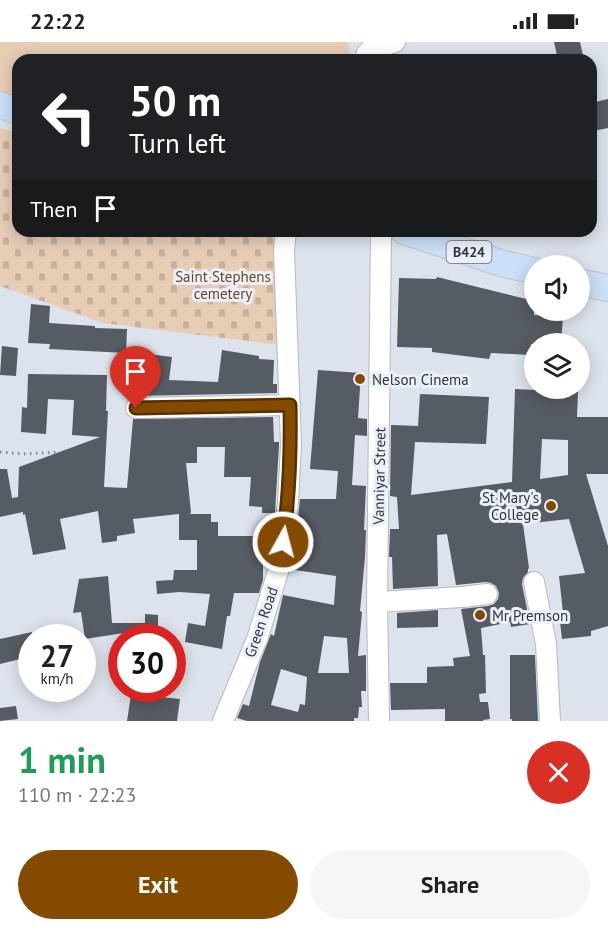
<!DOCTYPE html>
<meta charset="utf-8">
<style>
body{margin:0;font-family:"PT Sans",sans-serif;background:#f6f6f6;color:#222;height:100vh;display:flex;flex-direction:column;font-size:22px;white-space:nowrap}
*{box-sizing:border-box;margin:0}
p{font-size:20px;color:#767676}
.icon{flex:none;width:33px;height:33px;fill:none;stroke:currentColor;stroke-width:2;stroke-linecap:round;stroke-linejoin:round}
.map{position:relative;height:679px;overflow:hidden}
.sheet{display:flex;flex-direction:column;background:#fff;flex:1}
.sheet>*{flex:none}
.top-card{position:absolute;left:12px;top:12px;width:585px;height:183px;border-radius:18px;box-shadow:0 3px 15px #0003;background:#202124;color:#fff;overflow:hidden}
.controls{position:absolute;left:524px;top:213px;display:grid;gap:12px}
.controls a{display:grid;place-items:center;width:66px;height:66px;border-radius:50%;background:#fff;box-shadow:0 3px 15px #0003;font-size:30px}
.speed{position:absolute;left:18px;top:582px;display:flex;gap:12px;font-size:30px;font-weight:700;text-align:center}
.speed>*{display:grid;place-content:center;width:78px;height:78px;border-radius:50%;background:#fff;box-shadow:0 3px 15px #0003;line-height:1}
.speed small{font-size:15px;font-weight:400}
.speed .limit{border:9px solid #d22;background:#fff;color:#111}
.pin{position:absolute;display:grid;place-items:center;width:51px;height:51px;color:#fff;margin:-62px -26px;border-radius:50% 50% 50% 0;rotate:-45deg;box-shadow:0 0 6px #0007}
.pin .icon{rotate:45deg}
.me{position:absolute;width:66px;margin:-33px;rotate:7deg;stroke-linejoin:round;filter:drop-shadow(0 0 4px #0008)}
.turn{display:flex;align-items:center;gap:21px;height:126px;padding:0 18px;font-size:27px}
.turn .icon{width:78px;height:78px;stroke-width:2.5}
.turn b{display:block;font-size:42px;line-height:51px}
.then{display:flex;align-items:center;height:57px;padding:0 18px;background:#0003;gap:12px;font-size:22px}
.round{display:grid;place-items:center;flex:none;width:63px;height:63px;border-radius:32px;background:#f6f6f6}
.headline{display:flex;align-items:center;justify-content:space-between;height:102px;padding:0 18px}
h1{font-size:36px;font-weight:700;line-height:45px;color:#1e9e55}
.cta{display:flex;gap:12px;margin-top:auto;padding:12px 18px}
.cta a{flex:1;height:69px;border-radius:36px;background:#844b00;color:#fff;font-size:24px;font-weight:700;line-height:69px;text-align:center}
.cta a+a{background:#f6f6f6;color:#222}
.status{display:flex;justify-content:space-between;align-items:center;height:42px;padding:0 30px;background:#fff;direction:ltr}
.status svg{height:16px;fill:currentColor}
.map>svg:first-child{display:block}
.cemetery{fill:url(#cemetery-stones)}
.park{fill:#e7cdb6}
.building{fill:#565c63;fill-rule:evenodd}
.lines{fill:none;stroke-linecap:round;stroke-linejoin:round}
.minor-casing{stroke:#b3bac3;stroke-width:22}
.major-casing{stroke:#c2c2c3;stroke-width:28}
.path{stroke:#84888e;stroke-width:3;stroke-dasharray:1.5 4.5;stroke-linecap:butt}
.minor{stroke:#fff;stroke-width:20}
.major{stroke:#cbdff8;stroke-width:26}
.route-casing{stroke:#563100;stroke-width:15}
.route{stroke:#844b00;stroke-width:10}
.poi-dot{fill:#844b00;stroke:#e9f0f9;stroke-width:2}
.labels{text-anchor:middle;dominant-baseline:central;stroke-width:6;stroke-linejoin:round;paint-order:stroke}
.shield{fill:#e9f0f9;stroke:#696d72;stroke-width:1.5}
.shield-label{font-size:14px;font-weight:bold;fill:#323538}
.park-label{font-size:15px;fill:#71481d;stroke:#e9f0f9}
.poi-label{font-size:15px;fill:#323538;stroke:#e9f0f9;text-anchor:start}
.street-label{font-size:15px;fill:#323538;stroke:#e9f0f9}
</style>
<div class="status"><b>22:22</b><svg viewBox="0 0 49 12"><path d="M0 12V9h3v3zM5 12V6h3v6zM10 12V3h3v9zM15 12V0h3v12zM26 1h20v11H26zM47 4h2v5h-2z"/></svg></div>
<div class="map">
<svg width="608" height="679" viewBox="0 0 608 679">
<defs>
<pattern id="cemetery-stones" width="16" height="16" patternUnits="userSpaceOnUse" patternTransform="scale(1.5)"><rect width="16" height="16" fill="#e7cdb6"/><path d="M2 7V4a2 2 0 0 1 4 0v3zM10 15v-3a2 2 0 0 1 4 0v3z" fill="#c7b19d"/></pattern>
</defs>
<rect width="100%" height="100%" fill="#dce3ec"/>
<path class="cemetery" d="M0 86 18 91V189H273L280 303 103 281 0 244Z"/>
<path class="park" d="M0 0H348L351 18H18V54L0 49Z"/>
<path class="building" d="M554 0H580L584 18H558Z
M608 57V86L593 89 591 82V61Z
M437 235 534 259V273L563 275 561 302H531L530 313 491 311 489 317 432 310V306L397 305 399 236 436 237Z
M31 262 50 264 49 281 95 284V286L127 287 126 311 49 307 50 302 28 301Z
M2 304 18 306 16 334 0 333Z
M222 308 259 314V317L274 318 273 342H277V351L134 354 136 334H139L140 311 172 315 169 338 218 340Z
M318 328 361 331 358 376 367 377V394L355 393 352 443 366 444 364 488H366L365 515 360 569 362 570 358 614 366 613V649H361L362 665H359L358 676H354V679H247L237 676 243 662 249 664 260 620 271 592 274 594 283 553 334 563 336 534 295 528 303 477H298L300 457H336L338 429 310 427ZM324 594 347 596 349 631H318ZM281 627 307 635 305 663 300 662 298 670 271 663Z
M28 332 107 333 106 369H108L104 445 127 446 133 377 273 375 274 400H279V403L275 471H262V465L249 464 251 435H224L225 405H197V421H186L191 471 189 472H211V480H218V494H267L266 521H263V538L259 551H234L230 574H227L222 607 185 600 188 581 205 584 210 552 179 550 157 552 156 539 173 538 174 528H197V498H179V472L133 477 135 491 117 494V499L102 501 98 469 60 477 66 507 33 513 25 472 23 473V470L0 475V427H7L12 456 18 455 19 425 100 395 72 393 74 358 48 357 46 392 21 390 22 365 27 366Z
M515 347 578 350 577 375H608V432H586L608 504V584L591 589V594L562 597 560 580H564L559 534 585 531 569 477 523 482 529 526 528 527V530L523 536 522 542 530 582 511 585 510 580 481 586 483 613H485L486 651 479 652 480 660H488L490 677 483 678V679H445V667L391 668 390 641H427V625L454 624 453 616 470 614 461 567 488 564 494 562 498 557 499 551 496 544 491 541 486 540 456 543 447 492 437 493 438 544 393 547 392 515H389L390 487H399L397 455 390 454 391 383 418 384 420 352 489 355 486 402 415 400 411 453 512 440ZM542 397 568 398V433L540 437Z
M108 534 112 581H145V572L158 573V596H130V590L85 597 81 570 73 571 79 537Z
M438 568V585L397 586V571Z
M32 590V614L0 622V597Z
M510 613H535L538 679H512V677H510Z
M132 646H153L150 654 180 657 177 679H127Z
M16 664 18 677 0 679V666Z"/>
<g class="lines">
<defs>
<path id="minor" d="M365 18 367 11 370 8 395 0
M136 366 290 363
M534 540 546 602 550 679
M377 560 462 555 487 552
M223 679 257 597 281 520 288 461 291 403 284 208 286 189
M379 679 377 560 381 189"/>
<path id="major" d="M0 63 18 69
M404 189 501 221 534 229
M579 240 608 246"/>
</defs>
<use href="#minor" class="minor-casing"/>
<use href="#major" class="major-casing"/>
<path class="path" d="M0 410 23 412 60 410"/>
<use href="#minor" class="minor"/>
<use href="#major" class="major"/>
</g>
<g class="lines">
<defs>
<path id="route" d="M136 366 290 363C291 409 289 455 283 500"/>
</defs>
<use href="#route" class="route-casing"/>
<use href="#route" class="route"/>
</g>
<g class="poi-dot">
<circle cx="360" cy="337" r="6"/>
<circle cx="551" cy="464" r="6"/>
<circle cx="480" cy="573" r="6"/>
</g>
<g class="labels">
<rect class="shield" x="446.5" y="199" width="45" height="22" rx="4.5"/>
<g class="shield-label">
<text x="469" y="210">B424</text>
</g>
<g class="park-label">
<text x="223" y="234">Saint Stephens<tspan x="223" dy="17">cemetery</tspan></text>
</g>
<g class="poi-label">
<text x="372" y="337">Nelson Cinema</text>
<text x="539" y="455" text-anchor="end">St Mary's<tspan x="539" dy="17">College</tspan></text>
<text x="492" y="573">Mr Premson</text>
</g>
<g class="street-label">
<text transform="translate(379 434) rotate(-89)">Vanniyar Street</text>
<text transform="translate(261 580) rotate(-71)">Green Road</text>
</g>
</g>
</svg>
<div class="controls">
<a><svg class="icon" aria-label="sound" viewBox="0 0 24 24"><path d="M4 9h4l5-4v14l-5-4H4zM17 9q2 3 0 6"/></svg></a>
<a><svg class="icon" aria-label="layers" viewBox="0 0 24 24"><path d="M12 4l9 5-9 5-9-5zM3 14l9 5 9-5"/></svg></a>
</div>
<div class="speed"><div>27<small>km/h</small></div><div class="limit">30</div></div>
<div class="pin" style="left:136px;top:366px;background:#d93025"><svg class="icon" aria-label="arrive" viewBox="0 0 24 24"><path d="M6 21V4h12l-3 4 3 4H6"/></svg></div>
<svg class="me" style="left:283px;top:500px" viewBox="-20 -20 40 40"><circle r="17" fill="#844b00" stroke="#fff" stroke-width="3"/><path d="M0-11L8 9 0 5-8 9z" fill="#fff"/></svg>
<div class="top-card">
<div class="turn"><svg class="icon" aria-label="left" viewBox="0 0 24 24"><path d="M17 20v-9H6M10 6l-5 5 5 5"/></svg><div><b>50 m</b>Turn left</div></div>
<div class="then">Then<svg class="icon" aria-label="arrive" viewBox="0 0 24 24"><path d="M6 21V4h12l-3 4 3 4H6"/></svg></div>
</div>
</div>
<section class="sheet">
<div class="headline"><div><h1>1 min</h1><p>110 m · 22:23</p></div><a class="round" style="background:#d93025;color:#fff"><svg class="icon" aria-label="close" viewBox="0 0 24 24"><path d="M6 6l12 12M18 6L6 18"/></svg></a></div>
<div class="cta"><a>Exit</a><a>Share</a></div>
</section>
